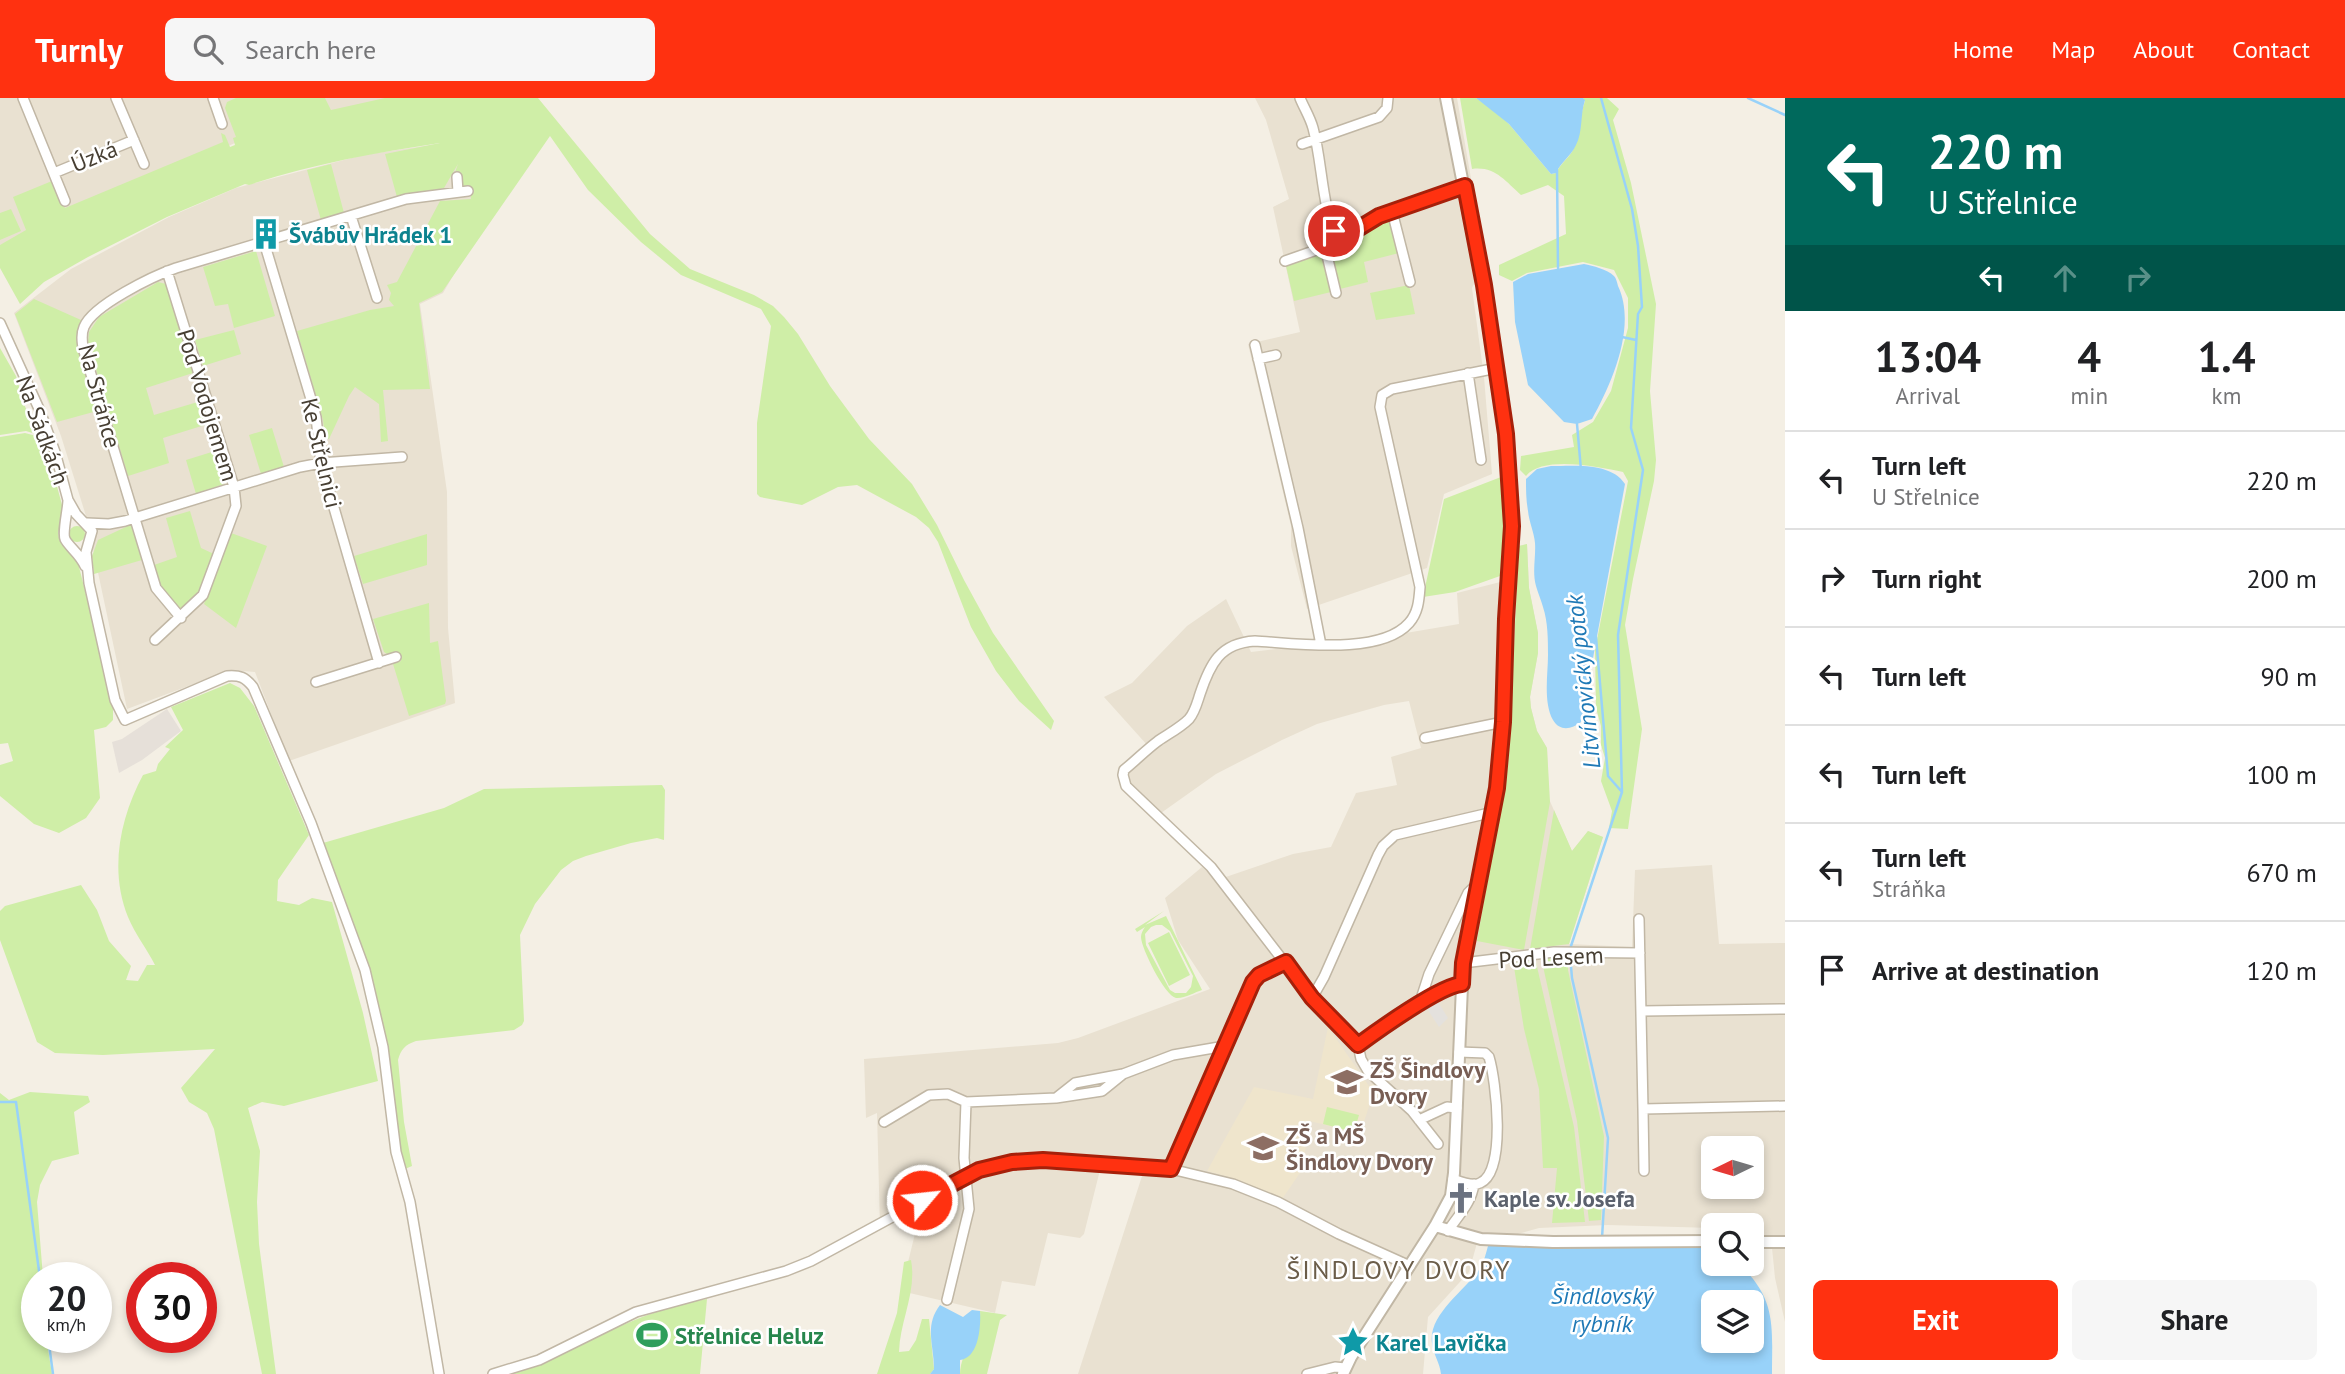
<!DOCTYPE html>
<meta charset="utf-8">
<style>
body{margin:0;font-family:"PT Sans",sans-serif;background:#f6f6f6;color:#202124;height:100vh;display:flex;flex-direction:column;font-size:26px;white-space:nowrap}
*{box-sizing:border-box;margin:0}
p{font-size:23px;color:#757577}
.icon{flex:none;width:38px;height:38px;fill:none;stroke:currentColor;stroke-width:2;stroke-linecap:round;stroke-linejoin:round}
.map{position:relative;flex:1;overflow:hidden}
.drawer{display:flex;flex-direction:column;background:#fff;width:560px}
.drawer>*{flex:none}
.top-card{background:#00695c;color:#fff;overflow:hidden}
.needle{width:46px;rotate:265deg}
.tools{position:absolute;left:1701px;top:1038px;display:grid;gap:14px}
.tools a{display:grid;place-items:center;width:63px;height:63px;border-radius:10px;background:#fff;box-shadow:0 4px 10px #0003;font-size:35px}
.speed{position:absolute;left:21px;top:1164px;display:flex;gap:14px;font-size:35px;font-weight:700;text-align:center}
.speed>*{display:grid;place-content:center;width:91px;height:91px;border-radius:50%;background:#fff;box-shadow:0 4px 10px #0003;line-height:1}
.speed small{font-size:18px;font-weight:400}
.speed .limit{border:10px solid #d22;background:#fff;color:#111}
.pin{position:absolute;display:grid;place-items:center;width:60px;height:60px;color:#fff;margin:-30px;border:4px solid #fff;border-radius:50%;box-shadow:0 2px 7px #0007}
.me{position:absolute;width:77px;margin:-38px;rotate:62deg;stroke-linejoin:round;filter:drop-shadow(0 0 5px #0008)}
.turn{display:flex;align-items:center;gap:24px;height:147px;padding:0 28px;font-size:32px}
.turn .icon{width:91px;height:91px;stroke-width:2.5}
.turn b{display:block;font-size:49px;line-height:60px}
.lanes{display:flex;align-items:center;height:66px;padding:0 28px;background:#0003;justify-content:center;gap:35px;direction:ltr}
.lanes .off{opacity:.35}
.eta{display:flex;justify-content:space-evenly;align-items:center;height:119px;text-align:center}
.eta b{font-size:42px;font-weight:600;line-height:49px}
.cta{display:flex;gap:14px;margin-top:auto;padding:14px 28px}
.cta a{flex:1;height:80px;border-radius:10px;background:#ff3110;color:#fff;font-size:28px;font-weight:600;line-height:80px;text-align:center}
.cta a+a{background:#f6f6f6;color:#202124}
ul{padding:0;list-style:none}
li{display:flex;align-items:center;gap:21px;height:98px;padding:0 28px;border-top:2px solid #e0e0e0}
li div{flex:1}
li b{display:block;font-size:26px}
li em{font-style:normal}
header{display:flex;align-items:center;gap:42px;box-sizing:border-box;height:98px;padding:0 35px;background:#ff3110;color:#fff}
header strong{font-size:33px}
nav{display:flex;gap:38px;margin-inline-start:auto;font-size:24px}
.search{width:490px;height:63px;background:#f6f6f6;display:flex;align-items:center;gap:18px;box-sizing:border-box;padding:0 24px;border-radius:10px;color:#757577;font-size:26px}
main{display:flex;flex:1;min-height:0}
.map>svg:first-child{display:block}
.residential{fill:#e9e1d1;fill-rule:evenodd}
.industrial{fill:#e6e0d9}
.education{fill:#efe5cc}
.green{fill:#cfeea7;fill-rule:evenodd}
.parking{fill:#e4e1dd}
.water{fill:#98d2f9;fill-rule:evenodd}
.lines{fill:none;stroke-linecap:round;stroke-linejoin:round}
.stream{stroke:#98d2f9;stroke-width:2.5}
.minor-casing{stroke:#c1b7a5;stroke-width:12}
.tertiary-casing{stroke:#c1b7a5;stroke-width:14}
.minor{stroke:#fff;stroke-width:9}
.tertiary{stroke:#fff;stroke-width:10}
.route-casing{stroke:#a6200a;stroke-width:18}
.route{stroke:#ff3110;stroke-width:12}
.labels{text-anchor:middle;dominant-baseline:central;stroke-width:5;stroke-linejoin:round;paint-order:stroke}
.street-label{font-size:23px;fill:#473f33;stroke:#fff}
.culture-label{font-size:23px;font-weight:bold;fill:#0d838f;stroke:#fff;text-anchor:start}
.education-label{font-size:23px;font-weight:bold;fill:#785e54;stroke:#fff;text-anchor:start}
.worship-label{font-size:23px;font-weight:bold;fill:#5b616d;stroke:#fff;text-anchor:start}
.leisure-label{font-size:23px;font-weight:bold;fill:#27864d;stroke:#fff;text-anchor:start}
.water-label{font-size:24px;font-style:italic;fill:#1f79b6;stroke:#fff}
.quarter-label{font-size:26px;letter-spacing:2px;fill:#6b5d49;stroke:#fff}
</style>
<header>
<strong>Turnly</strong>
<div class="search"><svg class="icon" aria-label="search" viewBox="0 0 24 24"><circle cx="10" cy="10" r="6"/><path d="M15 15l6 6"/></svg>Search here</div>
<nav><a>Home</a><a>Map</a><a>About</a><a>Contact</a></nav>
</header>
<main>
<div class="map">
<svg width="1785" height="1276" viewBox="0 0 1785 1276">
<rect width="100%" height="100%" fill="#f4efe4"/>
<path class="residential" d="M0 0H399L251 38 0 148Z
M1255 0H1457L1487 172 1476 181 1472 190 1484 279 1492 376 1444 396 1427 470 1307 511 1291 448V428L1248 246 1300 234 1273 109 1289 101 1266 22Z
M458 43 476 53 475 140 443 195 420 206 447 394 448 530 455 605 289 663 255 574 231 572 127 611 86 418 61 338 14 215 71 171 169 119 236 90 363 57Z
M1527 446 1529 490 1538 535V555L1530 599 1531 610 1537 633 1547 650 1549 701 1572 753 1588 733 1603 739 1569 846 1632 849 1635 772 1712 767 1719 846 1785 845V1224L1775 1180 1771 1140H1752V1127H1713V1130L1608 1127 1539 1130 1514 1137 1484 1139 1477 1145 1469 1174 1428 1219 1423 1276H1078L1143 1075 1100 1072 1084 1136 1080 1140 1048 1135 1035 1188 1002 1183 995 1215 901 1193 921 1111 880 1130 877 1015 866 1020 864 961 1058 945 1078 940 1210 891 1178 842 1165 800 1202 769 1217 782 1293 756 1331 749 1356 695 1397 687 1391 659 1421 650 1409 603 1384 607 1317 626 1282 642 1216 676 1161 715 1120 681 1119 672 1148 648 1104 599 1132 585 1187 528 1226 501 1251 554 1394 537 1459 526 1457 495 1516 480 1519 448ZM1713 1050H1752V1088H1713Z"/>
<path class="industrial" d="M167 611 181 633 142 662 119 675 112 644 122 641Z"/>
<path class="education" d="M1328 929 1369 988 1375 985 1376 987 1360 1036 1310 1023 1302 1072 1282 1101 1229 1079 1207 1073 1254 989 1313 1001Z"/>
<path class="green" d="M236 0H325L331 12 385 0H538L650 136 690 171 754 197 773 208 784 219 798 236 830 288 869 341 912 386 937 427 964 482 993 535 1054 623 1051 632 1019 603 996 573 971 529 938 444 929 430 916 419 857 387 838 389 802 407 760 399 757 396V325L771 228 761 211 681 177 641 144 588 92 550 38 442 194 419 205 430 291 383 292 388 343 381 344 379 306 355 289 349 298 329 341 325 340 323 322 297 233 370 212 394 208 389 202 391 195 387 187 397 184 440 103 471 101 470 93 464 90 461 79 453 80 458 66 444 90 397 99 385 56 440 45C375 55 312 66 249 87L245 86 167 119 88 159 44 184 20 206 0 170V147L26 132 13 99 52 83 65 110 223 44 221 35 225 37 230 49 235 47 233 40 236 39 225 10 227 4Z
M1460 0H1476L1496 14 1509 26 1551 76 1556 75C1560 66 1568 61 1573 52 1581 36 1579 19 1585 3L1583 0H1607L1619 11 1613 22 1631 85 1656 206 1650 293 1656 362 1654 383 1633 481 1625 527 1642 631 1628 731 1609 730 1612 713 1601 683 1605 660 1601 647V628L1596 610 1595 552 1628 383 1623 374C1599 369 1543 357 1526 378L1520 372 1521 358 1574 349 1572 337 1593 324 1611 293 1628 230V200L1614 172 1583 164 1527 175 1512 183 1499 177V167L1566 136 1564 98 1548 87 1521 97C1505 83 1495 68 1472 71Z
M331 66 344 115 321 122 307 72Z
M11 111 21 133 0 142V115Z
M1385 122 1390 125 1399 155 1364 164 1368 184 1340 191 1332 155Z
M256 153 275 218 234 230 228 206 215 208 203 169Z
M1317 158 1323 160 1331 194 1294 203 1286 168Z
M158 184 166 186 193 275 146 290 154 317 201 303 208 326 163 340 169 365 128 378 88 245 89 234 99 219Z
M1409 187 1415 216 1376 222 1370 195Z
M34 201 81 222 77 242 78 251 97 313 57 324 15 216Z
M234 232 241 256 203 268 195 242Z
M0 250 16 278 24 306 36 335 42 338 26 333 0 337Z
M272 330 284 369 261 376 249 337Z
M25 335 44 340 65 418 58 434 59 441 64 449 76 457 113 603V622L106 629 94 632 100 700 86 720 59 735 34 726 0 698V667L13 663 8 645 0 646V339Z
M215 353 225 382 224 386 196 396 186 362Z
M1501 379 1504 433 1500 478 1455 494 1423 499 1444 401Z
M190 413 201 450 214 456 201 496 181 514 160 490 154 467 177 459 166 420Z
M130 427 133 430 142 462 94 476 92 458 98 442Z
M69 436a8 8 0 1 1 16 0a8 8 0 1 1-16 0Z
M231 435 267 448 236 530 204 506Z
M427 436V467L363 486 354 458Z
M1527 446 1529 490 1538 535V555L1530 599 1531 610 1537 633 1547 650 1550 704 1524 852 1477 843 1508 667 1519 448Z
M429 505 430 545 438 543 446 603 445 606 409 618 393 566 401 563V558L397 554 387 556 384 554 373 521Z
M230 585 240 590 254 608 309 737 278 782 277 803 299 807 312 800 332 804 363 915 378 983 284 1008 262 1004 248 1010 260 1053 257 1104 259 1146 276 1276H262L214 1031 207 1015 189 1004 181 990 215 951 103 957 55 955 37 944 0 842V813L5 808 81 787 97 812 109 843 131 868 126 882 138 883 147 867H155C147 851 135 836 128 819 109 772 120 720 143 677L156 673 158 666 170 651 165 649 183 632 171 609Z
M662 687 665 692 664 742 657 740 631 745 586 758 573 763 561 772 535 806 520 837 524 923 522 927 514 932 416 943C405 947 401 951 398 962L404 1024 412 1068 405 1071C393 1029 395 986 387 943 373 875 347 810 323 745L444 710 484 691Z
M1554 712 1572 753 1588 733 1603 739 1569 846 1530 851Z
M1164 813 1145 827 1166 818 1202 892C1195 894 1184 901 1176 900 1165 898 1141 850 1141 839 1141 835 1143 832 1145 829L1137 834 1135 831ZM1156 827H1162L1170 833 1193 878 1191 889 1186 895H1175L1170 892 1146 847 1145 836 1151 829Z
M1169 834 1190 877 1169 888 1148 845Z
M1568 857V872L1604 1038 1601 1122 1589 1123 1577 1023 1541 859Z
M1535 860 1574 1029 1585 1124 1552 1125 1557 1070H1543L1539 991 1524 931 1513 863Z
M30 994 88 998 90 1004 74 1014 79 1056 52 1063 40 1087 37 1104 43 1179 37 1180V1239H46L52 1276H0V995L9 1002Z
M1327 1009 1359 1017 1354 1034 1323 1026Z
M911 1162C917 1194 900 1222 899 1254L909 1253 916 1242 922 1221H929L934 1271 930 1276H877L897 1215 904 1164Z
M707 1201 700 1276H504C574 1256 634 1212 707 1201Z
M980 1213 1007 1217 1000 1222 987 1276H960C961 1250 982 1236 980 1213Z"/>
<path class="parking" d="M1438 904 1448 920 1439 929 1426 909Z"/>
<path class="water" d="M1476 0H1583L1585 2C1580 17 1583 34 1576 47 1571 58 1561 64 1556 75L1551 76 1509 26Z
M1584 166C1593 168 1607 171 1614 178 1616 180 1617 184 1618 188 1637 228 1612 285 1592 321L1577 326 1564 324 1528 287 1515 224 1513 184 1528 176Z
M1551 368C1574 368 1611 364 1625 386L1584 609 1581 624C1572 631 1560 634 1553 622 1543 604 1548 576 1548 557 1548 542 1548 524 1543 509 1541 502 1538 495 1536 488 1532 474 1536 459 1535 445 1534 434 1529 424 1528 413 1526 402 1526 391 1526 381L1537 371Z
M1687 1146 1713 1149V1166H1739C1777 1201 1772 1229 1772 1276H1441C1440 1265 1433 1256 1432 1245 1428 1216 1466 1192 1481 1169 1484 1163 1486 1155 1488 1148ZM1713 1204H1752V1242H1713Z
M940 1207 963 1219 972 1212 980 1213C981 1228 979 1260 960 1262V1276H930L934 1271C934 1247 924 1228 940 1207Z"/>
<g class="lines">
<path class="stream" d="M1601 0 1632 111 1638 148 1642 209 1638 216 1631 330 1643 372 1618 537 1622 694
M1748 0 1785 17
M1557 72 1558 170
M1622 239 1636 242
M1577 326 1581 372
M1570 851 1622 694 1608 678 1596 539
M1570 857 1572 880 1608 1040 1602 1140
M0 1004H16L40 1180
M48 1239 53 1276"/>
<defs>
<path id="minor" d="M23 0 65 103
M116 0 144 66
M213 0 222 26
M1300 0C1304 10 1310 19 1313 30 1323 67 1321 108 1338 143
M1302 46 1379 19 1387 10 1388 0
M54 75 134 42
M457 79 458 94
M1392 113 1410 184
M351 118 377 200
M264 144 311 301 316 319 321 365 379 565
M1325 149 1336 195
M1285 163 1325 149 1367 124 1392 113 1465 88
M0 225 40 313 55 354 68 402 76 416 92 433 86 454 89 485 115 602 125 622 227 578C240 577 245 579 253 589L311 725 365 872 383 949 396 1054 410 1104 439 1276
M1255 247 1298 430 1321 547
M1258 261 1276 257
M1468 275 1481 362
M68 402C68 411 62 435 65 441 68 448 80 456 85 468
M87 425 109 426 125 423 300 369 321 365 402 359
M181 520 156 490 83 250C82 243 81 236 84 229 93 207 153 178 176 170L406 101 468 93
M155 542 203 497 236 408 234 389 167 173
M316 584 396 559
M1425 640 1503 624
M1639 821 1643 1011 1785 1008
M1463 865 1554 854 1640 855
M1312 900 1324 879 1378 757 1383 748 1395 737 1485 716 1492 717
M1419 907 1429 876 1468 795 1474 789 1479 786
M1642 913 1785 911
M1358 947C1377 933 1441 887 1462 886
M1056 1000 1075 985 1123 976 1173 957 1225 948
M1643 1011 1644 1073
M1419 1022 1447 1009 1457 1010
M884 1024 929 997 948 996 966 1004 1056 1000 1102 993 1123 976
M1438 1046 1412 1013 1368 973 1361 961 1358 947 1312 900 1211 769 1126 688 1123 677 1124 672C1135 663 1146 652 1158 643 1168 636 1180 630 1189 621 1195 614 1197 605 1200 596 1210 566 1220 545 1255 543 1294 545 1380 558 1409 525 1418 515 1419 503 1420 489L1380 309 1382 297 1392 291 1497 270
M1171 1071 1253 884 1259 877 1286 864
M1453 1081C1461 1084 1472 1089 1480 1085 1507 1074 1496 982 1489 959L1485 955 1459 954
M1448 1133C1459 1116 1471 1106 1474 1086
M947 1202 969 1111 964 1060 966 1004
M493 1276 539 1262 636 1214 786 1173 811 1163 979 1072 1012 1064 1043 1062 1171 1071 1233 1086 1278 1104 1339 1136 1410 1168
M1307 1276 1335 1269 1345 1270"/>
<path id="tertiary" d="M1435 1128 1481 1141 1553 1144 1713 1143
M1752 1144H1785
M1343 1276 1351 1259 1435 1128 1451 1098 1454 1075 1463 865 1497 690 1503 624 1506 517 1512 428 1508 354 1490 223 1446 0"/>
</defs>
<use href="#minor" class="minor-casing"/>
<use href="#tertiary" class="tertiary-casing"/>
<use href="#minor" class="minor"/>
<use href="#tertiary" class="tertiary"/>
</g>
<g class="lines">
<defs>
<path id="route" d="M922 1102 979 1072 1012 1064 1043 1062 1171 1071 1253 884 1259 877 1286 864 1312 900 1358 947C1377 933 1441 887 1462 886L1463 865 1497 690 1503 624 1506 521 1512 428 1506 336 1484 187 1465 88 1379 118 1338 143 1334 133"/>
</defs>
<use href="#route" class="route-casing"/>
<use href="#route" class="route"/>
</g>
<defs>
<symbol id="building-bare" viewBox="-9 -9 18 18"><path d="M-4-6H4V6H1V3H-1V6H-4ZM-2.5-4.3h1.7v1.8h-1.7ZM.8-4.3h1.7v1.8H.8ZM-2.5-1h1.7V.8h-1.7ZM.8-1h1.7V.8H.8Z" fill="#0f9aa8" stroke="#fff" stroke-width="2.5" paint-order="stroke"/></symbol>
<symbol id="school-bare" viewBox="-9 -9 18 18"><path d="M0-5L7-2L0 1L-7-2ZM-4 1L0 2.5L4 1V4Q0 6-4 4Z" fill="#8d6e63" stroke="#fff" stroke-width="2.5" paint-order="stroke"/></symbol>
<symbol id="church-bare" viewBox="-9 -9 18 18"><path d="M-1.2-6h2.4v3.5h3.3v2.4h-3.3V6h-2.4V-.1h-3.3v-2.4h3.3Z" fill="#6b7280" stroke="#fff" stroke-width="2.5" paint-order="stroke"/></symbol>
<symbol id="stadium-bare" viewBox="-9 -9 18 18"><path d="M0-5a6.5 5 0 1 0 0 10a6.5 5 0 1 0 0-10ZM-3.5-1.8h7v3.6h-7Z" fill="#2e9e5b" stroke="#fff" stroke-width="2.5" paint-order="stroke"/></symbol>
<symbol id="sight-bare" viewBox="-9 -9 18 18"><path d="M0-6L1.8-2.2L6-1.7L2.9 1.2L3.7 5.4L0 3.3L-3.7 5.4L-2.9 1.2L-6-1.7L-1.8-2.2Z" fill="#0f9aa8" stroke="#fff" stroke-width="2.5" paint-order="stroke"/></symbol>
</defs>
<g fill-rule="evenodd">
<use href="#building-bare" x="244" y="114" width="44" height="44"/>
<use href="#school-bare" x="1325" y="962" width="44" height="44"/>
<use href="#school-bare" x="1241" y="1028" width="44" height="44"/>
<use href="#church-bare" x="1439" y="1078" width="44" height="44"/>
<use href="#stadium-bare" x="630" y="1215" width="44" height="44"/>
<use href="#sight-bare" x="1331" y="1222" width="44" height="44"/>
</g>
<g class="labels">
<g class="street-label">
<text transform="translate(94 58) rotate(-22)">Úzká</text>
<text transform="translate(100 298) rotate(75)">Na Stráňce</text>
<text transform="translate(208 307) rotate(73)">Pod Vodojemem</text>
<text transform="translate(43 332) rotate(70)">Na Sádkách</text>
<text transform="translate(322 355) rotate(77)">Ke Střelnici</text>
<text transform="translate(1551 859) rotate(-3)">Pod Lesem</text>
</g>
<g class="culture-label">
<text x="289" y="136">Švábův Hrádek 1</text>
<text x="1376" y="1244">Karel Lavička</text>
</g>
<g class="education-label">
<text x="1370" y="971">ZŠ Šindlovy<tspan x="1370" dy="26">Dvory</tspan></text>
<text x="1286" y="1037">ZŠ a MŠ<tspan x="1286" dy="26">Šindlovy Dvory</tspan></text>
</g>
<g class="worship-label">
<text x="1484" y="1100">Kaple sv. Josefa</text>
</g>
<g class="leisure-label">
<text x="675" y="1237">Střelnice Heluz</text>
</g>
<g class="water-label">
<text transform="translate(1583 584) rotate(-96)">Litvínovický potok</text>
<text x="1602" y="1197">Šindlovský<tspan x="1602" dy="28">rybník</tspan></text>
</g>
<g class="quarter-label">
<text x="1399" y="1171">ŠINDLOVY DVORY</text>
</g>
</g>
</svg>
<div class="tools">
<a><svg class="needle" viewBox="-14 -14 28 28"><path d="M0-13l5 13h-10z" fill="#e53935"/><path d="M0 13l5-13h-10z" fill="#757577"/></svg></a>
<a><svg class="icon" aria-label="search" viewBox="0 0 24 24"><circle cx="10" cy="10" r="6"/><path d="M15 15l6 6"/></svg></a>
<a><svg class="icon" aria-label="layers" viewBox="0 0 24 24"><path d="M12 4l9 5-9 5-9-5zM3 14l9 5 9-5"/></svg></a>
</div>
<div class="speed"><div>20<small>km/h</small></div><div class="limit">30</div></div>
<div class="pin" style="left:1334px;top:133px;background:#d93025"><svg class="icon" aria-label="arrive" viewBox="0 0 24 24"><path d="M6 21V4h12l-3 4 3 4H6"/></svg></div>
<svg class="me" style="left:922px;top:1102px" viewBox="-20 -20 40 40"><circle r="17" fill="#ff3110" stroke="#fff" stroke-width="3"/><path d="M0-11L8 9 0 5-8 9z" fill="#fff"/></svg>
</div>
<section class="drawer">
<div class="top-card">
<div class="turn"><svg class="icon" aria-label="left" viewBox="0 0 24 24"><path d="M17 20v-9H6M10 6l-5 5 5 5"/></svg><div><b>220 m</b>U Střelnice</div></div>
<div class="lanes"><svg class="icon" aria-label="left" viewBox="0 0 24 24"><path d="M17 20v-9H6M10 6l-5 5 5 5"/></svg><svg class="icon off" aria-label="ahead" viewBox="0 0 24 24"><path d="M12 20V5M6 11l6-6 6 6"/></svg><svg class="icon off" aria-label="right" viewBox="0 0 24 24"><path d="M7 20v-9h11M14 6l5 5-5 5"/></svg></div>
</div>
<div class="eta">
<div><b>13:04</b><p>Arrival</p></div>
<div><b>4</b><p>min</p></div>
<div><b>1.4</b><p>km</p></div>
</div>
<ul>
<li><svg class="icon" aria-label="left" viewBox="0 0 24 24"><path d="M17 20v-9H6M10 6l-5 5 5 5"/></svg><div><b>Turn left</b><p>U Střelnice</p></div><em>220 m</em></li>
<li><svg class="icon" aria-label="right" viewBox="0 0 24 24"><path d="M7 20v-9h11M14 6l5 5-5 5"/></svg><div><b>Turn right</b></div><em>200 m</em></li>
<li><svg class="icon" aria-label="left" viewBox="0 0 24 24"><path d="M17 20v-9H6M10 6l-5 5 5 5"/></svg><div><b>Turn left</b></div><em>90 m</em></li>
<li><svg class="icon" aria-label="left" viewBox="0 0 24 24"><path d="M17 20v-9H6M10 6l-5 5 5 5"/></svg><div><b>Turn left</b></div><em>100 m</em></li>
<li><svg class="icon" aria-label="left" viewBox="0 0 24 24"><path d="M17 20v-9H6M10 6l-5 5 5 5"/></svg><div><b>Turn left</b><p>Stráňka</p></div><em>670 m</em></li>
<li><svg class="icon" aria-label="arrive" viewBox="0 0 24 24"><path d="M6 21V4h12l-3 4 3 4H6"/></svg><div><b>Arrive at destination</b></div><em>120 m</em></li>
</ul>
<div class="cta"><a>Exit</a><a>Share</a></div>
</section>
</main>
